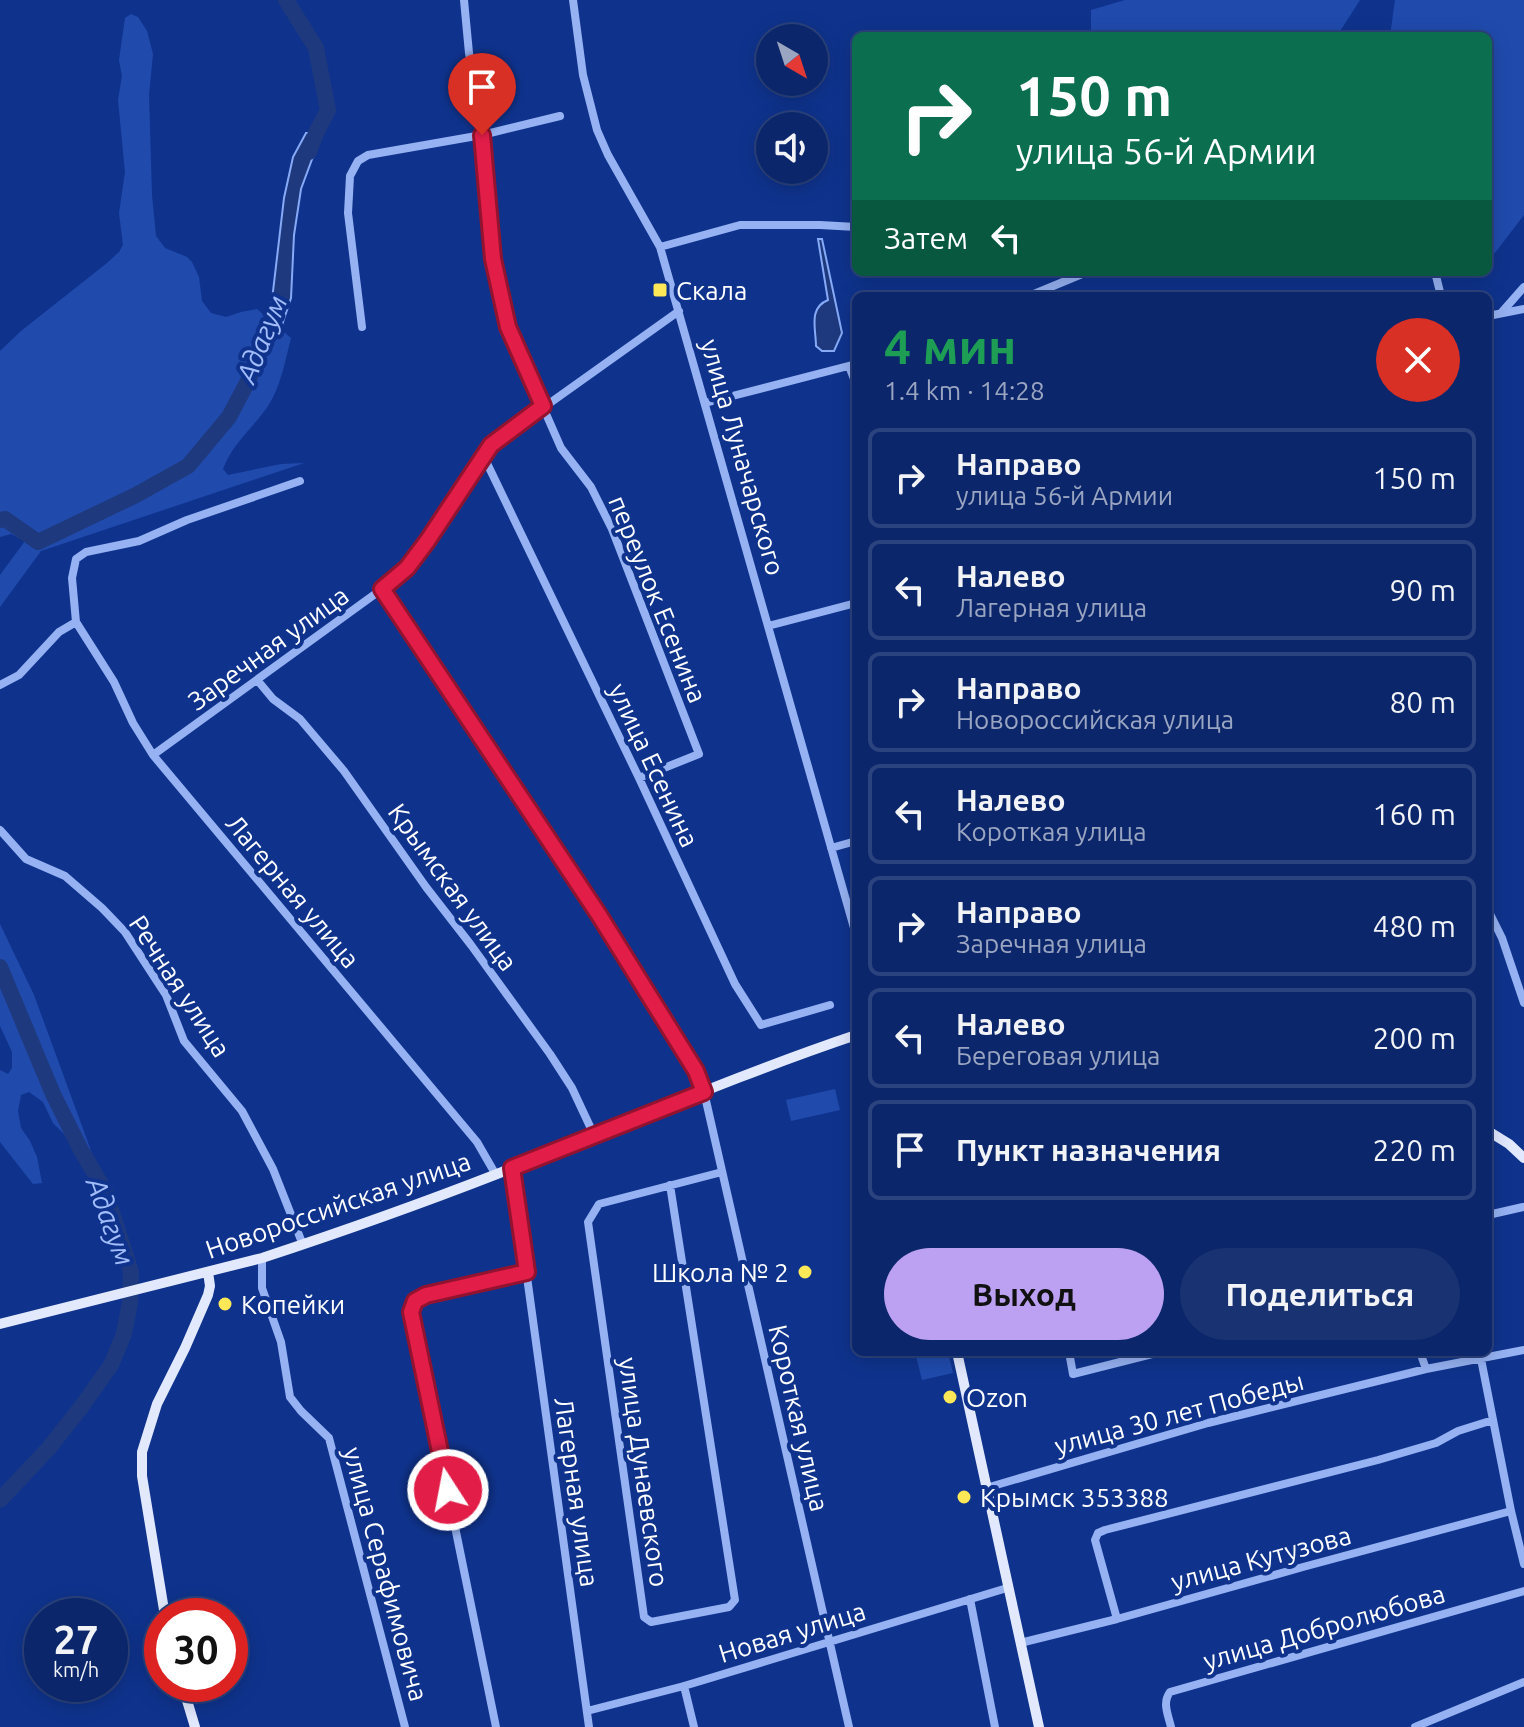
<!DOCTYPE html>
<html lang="ru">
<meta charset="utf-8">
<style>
body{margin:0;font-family:Ubuntu,sans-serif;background:#193272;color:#f1f3f6;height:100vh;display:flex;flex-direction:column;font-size:30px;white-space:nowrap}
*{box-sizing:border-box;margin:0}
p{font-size:26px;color:#9aa5c1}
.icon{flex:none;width:44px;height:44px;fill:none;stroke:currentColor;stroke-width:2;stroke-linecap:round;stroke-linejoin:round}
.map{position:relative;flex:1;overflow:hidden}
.side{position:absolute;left:852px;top:292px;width:640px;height:1064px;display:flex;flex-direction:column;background:#0b266a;border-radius:12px;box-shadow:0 4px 20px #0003,0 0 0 2px #2b437e}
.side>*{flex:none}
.guide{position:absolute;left:852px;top:32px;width:640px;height:244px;border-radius:12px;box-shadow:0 4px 20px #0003,0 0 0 2px #2b437e;background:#0b6e4f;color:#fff;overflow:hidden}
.needle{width:52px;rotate:141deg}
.buttons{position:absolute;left:756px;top:24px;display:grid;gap:16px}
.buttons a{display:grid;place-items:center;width:72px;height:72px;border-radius:50%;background:#0b266a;box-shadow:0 4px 20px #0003,0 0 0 2px #2b437e;font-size:40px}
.speed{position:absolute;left:24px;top:1598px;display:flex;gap:16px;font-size:40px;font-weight:700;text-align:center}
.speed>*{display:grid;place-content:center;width:104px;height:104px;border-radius:50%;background:#0b266a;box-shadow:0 4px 20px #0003,0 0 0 2px #2b437e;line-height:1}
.speed small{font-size:20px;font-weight:400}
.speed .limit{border:12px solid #d22;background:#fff;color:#111}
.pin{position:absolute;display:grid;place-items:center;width:68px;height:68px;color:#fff;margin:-82px -34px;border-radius:50% 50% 50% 0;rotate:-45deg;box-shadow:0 0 8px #0007}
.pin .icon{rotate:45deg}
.me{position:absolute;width:88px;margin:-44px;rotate:349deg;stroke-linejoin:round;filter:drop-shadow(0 0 6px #0008)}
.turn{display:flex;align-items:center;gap:28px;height:168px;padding:0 32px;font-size:36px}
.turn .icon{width:104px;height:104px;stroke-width:2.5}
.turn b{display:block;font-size:56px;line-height:68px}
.then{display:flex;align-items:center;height:76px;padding:0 32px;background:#0003;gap:16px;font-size:30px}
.round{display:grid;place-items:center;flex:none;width:84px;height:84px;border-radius:42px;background:#193272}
.summary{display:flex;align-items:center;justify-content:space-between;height:136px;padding:0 32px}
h1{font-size:48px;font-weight:600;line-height:60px;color:#1e9e55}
.primary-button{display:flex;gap:16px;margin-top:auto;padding:16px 32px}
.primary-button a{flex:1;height:92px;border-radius:48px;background:#bca0f2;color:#111;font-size:32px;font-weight:600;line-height:92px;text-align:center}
.primary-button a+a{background:#193272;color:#f1f3f6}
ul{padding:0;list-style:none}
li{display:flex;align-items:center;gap:24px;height:100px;margin:0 16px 12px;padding:0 16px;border:4px solid #2b437e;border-radius:12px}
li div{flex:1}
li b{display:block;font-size:30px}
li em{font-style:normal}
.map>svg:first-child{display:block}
.green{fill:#204bad}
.water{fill:#1e397d;stroke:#87aaf7;stroke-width:2}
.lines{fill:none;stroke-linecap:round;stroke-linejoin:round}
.river{stroke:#1e397d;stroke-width:16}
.minor{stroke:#96b2f3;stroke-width:8}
.major{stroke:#e2e9ff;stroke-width:10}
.route-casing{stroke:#92132f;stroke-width:20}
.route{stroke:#e11d48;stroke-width:14}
.poi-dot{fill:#ffe858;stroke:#0f338d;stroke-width:3}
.labels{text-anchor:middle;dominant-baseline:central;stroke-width:8;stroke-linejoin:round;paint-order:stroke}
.poi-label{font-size:26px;fill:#fff;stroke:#0f338d;text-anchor:start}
.street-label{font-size:26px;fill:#fff;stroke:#0f338d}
.water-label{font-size:28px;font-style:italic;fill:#a2bdfa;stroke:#0f338d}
</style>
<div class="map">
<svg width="1524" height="1727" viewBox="0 0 1524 1727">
<rect width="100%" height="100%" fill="#0f338d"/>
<path class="green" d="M1125 0H1360L1337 36H1096L1091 30V10Z
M1395 0H1524V215L1491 258 1488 255V36H1390Z
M131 14 138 17 147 31 153 54 149 95 152 195 156 236 165 248 187 257 192 262 199 277 202 301 211 313 226 317 241 312 257 309 291 338C285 361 281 386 268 406 254 427 232 444 223 469L228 475 281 464 304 463 41 551 0 607V575L25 541 11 534 0 537V351L21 331 107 263 119 252 123 245 119 213 125 172 118 100 122 76 119 60 125 18Z
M0 924 34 995 101 1178 74 1149 65 1135 53 1123 43 1102 29 1092 21 1095 18 1111 21 1128 30 1141 37 1157 42 1183 33 1184 0 1142V1070L8 1074 12 1068V1052L0 1026Z
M835 1089 840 1110 791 1121 786 1100Z
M915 1352H948L953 1373 922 1380Z"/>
<path class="water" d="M306 133H316L321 135 301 189 294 235 291 298 282 325 270 317 284 198 293 157Z
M818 239H822L842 333 834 351H822L816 346C816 329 808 308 828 300Z"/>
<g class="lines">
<path class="river" d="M286 0 316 48 328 110 316 133 309 152
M0 520 5 519 38 542 136 495 188 466 229 417 248 381 281 300
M0 967 53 1094 81 1150 105 1191 131 1272 130 1302 124 1334 111 1365 82 1406 49 1448 0 1500"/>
<path class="minor" d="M464 0 469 53 485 148 493 259 508 327 561 448 591 487 612 529 699 754 639 778
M573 0 583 75 597 130 608 155 660 247 856 935
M660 247 740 225H820L856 227
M1435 272 1441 296
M1029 296 1087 272
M1502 312 1524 287
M1488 316 1524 309
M362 327 348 213 350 176 358 161 368 155 482 135 560 116
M849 366 856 384
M705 403 856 364
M484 457 639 778 735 984 761 1025 830 1005
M300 481 187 520 139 541 86 552 76 559 72 578 76 622 114 682 133 723 153 755 477 1142 496 1175
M382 589 599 915 696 1071 704 1092 849 1727
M768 626 856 603
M258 681 273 699 300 719 344 771 426 887 471 945 550 1054 572 1088 594 1135
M0 685 19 675 59 632 76 622
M153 755 382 589 407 568 428 540 491 445 679 311
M0 830 26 859 65 876 102 908 125 932 166 995 184 1041 242 1111 273 1169 303 1245
M831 848 856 841
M1488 910 1502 938 1524 1003
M512 1168 589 1727
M670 1185 735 1600 729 1607 651 1622 644 1617 588 1222 599 1204 722 1172
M1488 1215 1523 1207
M262 1258V1288L281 1342 290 1397 301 1411 329 1438 405 1727
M1069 1352 1073 1374 1160 1352
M1420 1352 1426 1369
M1481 1359 1511 1511 1524 1564
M986 1488 1208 1423 1426 1369 1524 1350
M970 1599 995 1727
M1117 1619 1095 1540 1098 1533 1105 1530 1378 1460 1436 1443 1458 1431 1493 1420
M1020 1643 1117 1619 1303 1567 1511 1511
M684 1686 694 1727
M587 1711 684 1686 1007 1588
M496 1727 411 1312 415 1301 426 1295 527 1272
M1171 1727C1168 1714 1162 1703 1170 1692L1524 1591
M1415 1727 1524 1682"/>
<path class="major" d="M1488 1131 1509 1144 1524 1158
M0 1324 262 1258C341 1232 420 1204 497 1174 617 1128 734 1076 856 1035
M957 1352 1039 1727
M165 1616 142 1476V1452L157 1404 185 1348 208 1295 210 1286 208 1272
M182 1684 195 1727"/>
</g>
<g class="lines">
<defs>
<path id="route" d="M448 1490 411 1312 415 1301 426 1295 527 1272 512 1168 704 1092 696 1071 599 915 382 589 407 568 428 540 491 445 543 406 508 327 493 259 482 135"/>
</defs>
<use href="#route" class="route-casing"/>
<use href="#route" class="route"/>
</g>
<g class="poi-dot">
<rect x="652" y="282" width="16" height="16" rx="4"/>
<circle cx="805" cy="1272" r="8"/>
<circle cx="225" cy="1304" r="8"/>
<circle cx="950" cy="1397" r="8"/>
<circle cx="964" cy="1497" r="8"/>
</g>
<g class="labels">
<g class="poi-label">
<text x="676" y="290">Скала</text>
<text x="789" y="1272" text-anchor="end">Школа № 2</text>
<text x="241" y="1304">Копейки</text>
<text x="966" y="1397">Ozon</text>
<text x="980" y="1497">Крымск 353388</text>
</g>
<g class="street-label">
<text transform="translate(743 457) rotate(74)">улица Луначарского</text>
<text transform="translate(658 599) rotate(68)">переулок Есенина</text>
<text transform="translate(268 648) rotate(-36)">Заречная улица</text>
<text transform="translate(654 765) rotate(65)">улица Есенина</text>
<text transform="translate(453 887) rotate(54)">Крымская улица</text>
<text transform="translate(293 891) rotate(50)">Лагерная улица</text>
<text transform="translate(180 986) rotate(57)">Речная улица</text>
<text transform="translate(338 1205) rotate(-19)">Новороссийская улица</text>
<text transform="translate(1179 1413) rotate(-15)">улица 30 лет Победы</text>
<text transform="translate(799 1418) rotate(77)">Короткая улица</text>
<text transform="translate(644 1472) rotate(82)">улица Дунаевского</text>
<text transform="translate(577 1492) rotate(82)">Лагерная улица</text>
<text transform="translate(1261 1558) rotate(-15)">улица Кутузова</text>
<text transform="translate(386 1574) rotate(75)">улица Серафимовича</text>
<text transform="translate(1324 1627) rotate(-16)">улица Добролюбова</text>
<text transform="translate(792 1632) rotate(-17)">Новая улица</text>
</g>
<g class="water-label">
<text transform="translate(261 339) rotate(-68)">Адагум</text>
<text transform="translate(111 1221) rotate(70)">Адагум</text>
</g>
</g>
</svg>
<div class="buttons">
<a><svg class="needle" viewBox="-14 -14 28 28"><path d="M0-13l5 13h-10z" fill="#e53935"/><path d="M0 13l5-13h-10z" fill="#9aa5c1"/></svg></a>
<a><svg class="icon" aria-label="sound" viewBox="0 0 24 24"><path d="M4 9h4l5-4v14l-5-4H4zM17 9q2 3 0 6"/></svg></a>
</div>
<div class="speed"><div>27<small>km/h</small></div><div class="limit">30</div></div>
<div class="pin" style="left:482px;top:135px;background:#d93025"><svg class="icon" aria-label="arrive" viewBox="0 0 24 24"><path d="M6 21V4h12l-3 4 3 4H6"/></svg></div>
<svg class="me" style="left:448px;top:1490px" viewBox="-20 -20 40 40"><circle r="17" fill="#e11d48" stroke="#fff" stroke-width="3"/><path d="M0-11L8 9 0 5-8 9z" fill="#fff"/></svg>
<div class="guide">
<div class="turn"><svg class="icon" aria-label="right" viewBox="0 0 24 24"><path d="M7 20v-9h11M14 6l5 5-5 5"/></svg><div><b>150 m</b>улица 56-й Армии</div></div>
<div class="then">Затем<svg class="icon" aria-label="left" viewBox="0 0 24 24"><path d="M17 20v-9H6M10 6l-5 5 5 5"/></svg></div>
</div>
<section class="side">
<div class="summary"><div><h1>4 мин</h1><p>1.4 km · 14:28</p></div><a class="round" style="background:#d93025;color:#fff"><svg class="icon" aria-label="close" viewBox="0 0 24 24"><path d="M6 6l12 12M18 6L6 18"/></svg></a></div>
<ul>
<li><svg class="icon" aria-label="right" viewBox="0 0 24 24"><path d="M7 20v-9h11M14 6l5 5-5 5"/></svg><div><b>Направо</b><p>улица 56-й Армии</p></div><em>150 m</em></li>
<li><svg class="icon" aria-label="left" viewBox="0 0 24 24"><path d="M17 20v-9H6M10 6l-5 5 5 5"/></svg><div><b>Налево</b><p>Лагерная улица</p></div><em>90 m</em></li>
<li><svg class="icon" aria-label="right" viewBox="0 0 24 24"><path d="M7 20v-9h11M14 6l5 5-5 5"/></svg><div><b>Направо</b><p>Новороссийская улица</p></div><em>80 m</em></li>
<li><svg class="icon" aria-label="left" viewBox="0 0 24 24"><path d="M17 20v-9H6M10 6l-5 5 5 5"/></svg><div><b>Налево</b><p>Короткая улица</p></div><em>160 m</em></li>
<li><svg class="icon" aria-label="right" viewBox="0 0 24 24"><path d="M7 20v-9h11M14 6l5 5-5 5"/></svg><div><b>Направо</b><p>Заречная улица</p></div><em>480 m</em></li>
<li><svg class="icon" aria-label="left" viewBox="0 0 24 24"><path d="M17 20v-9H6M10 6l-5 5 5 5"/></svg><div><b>Налево</b><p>Береговая улица</p></div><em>200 m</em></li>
<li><svg class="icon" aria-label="arrive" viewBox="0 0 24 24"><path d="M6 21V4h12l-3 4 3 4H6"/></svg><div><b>Пункт назначения</b></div><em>220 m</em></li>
</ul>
<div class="primary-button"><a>Выход</a><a>Поделиться</a></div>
</section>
</div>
